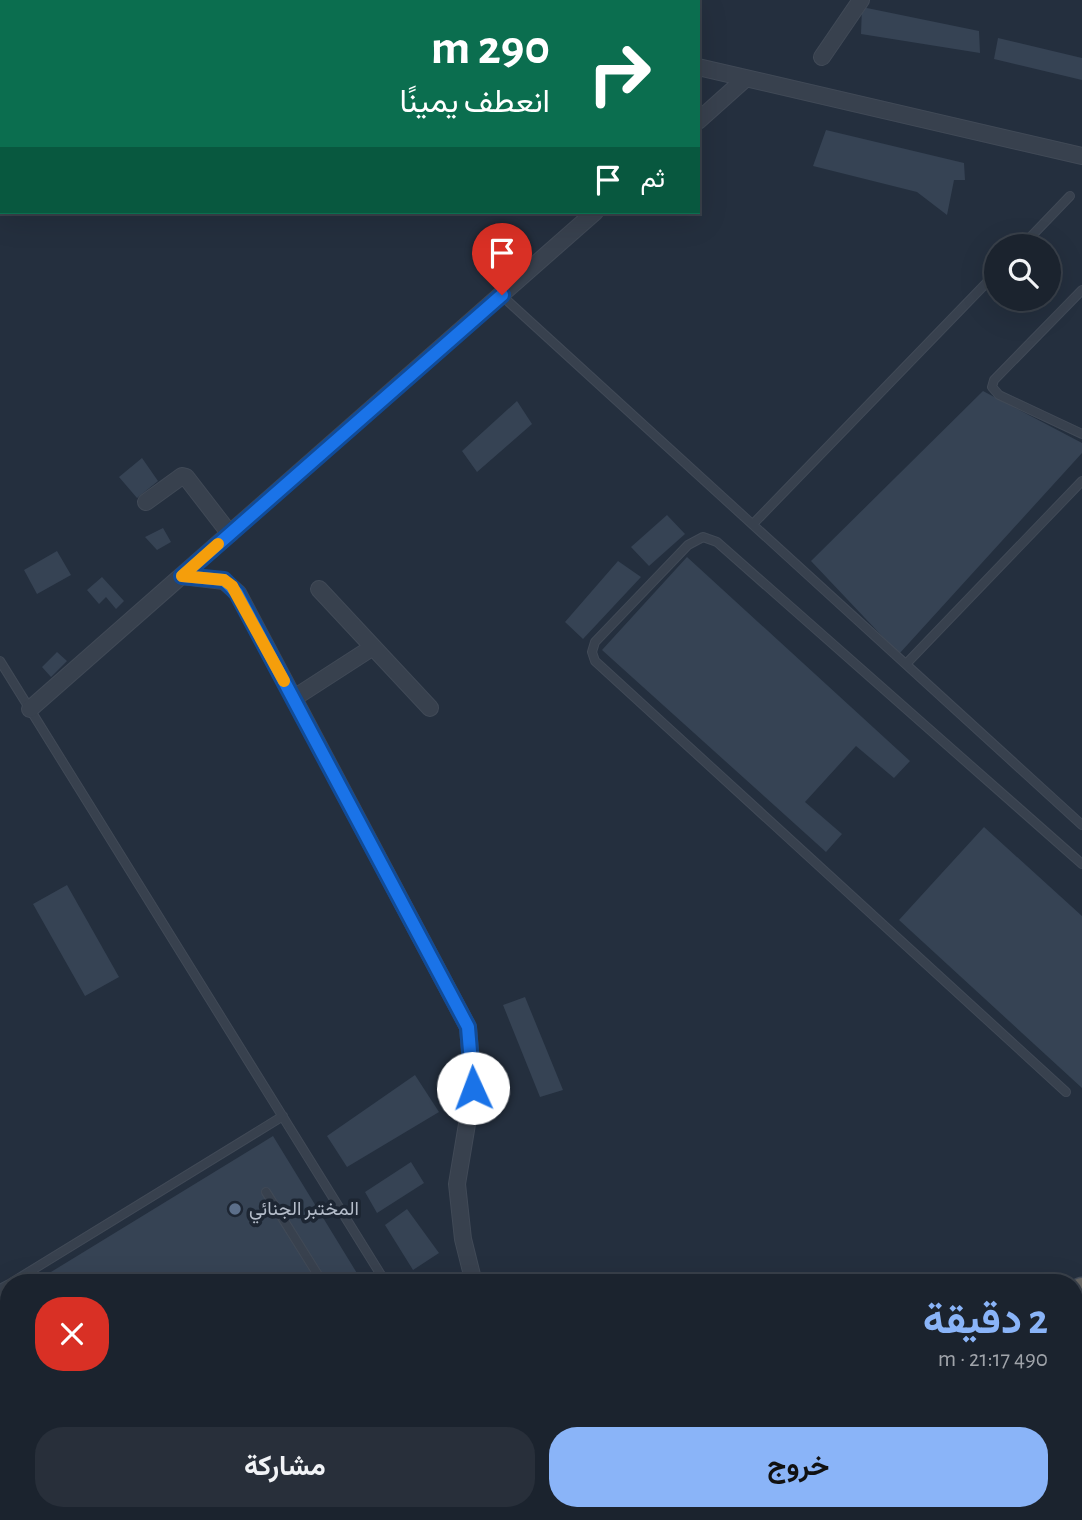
<!DOCTYPE html>
<html lang="ar">
<meta charset="utf-8">
<style>
body{margin:0;font-family:"Alegreya Sans",Vazirmatn,sans-serif;background:#282f3a;color:#f1f3f6;direction:rtl;height:100vh;display:flex;flex-direction:column;font-size:26px;white-space:nowrap}
*{box-sizing:border-box;margin:0}
p{font-size:23px;color:#a0a4aa}
.icon{flex:none;width:38px;height:38px;fill:none;stroke:currentColor;stroke-width:2;stroke-linecap:round;stroke-linejoin:round}
.map{position:relative;flex:1;overflow:hidden;direction:ltr}
.drawer{position:absolute;left:0px;top:1274px;width:1083px;height:247px;display:flex;flex-direction:column;background:#1b232e;border-radius:28px 28px 0 0;box-shadow:0 7px 28px #0002,0 0 0 2px #39404a;direction:rtl}
.drawer>*{flex:none}
.guide{position:absolute;left:0px;top:0px;width:700px;height:214px;box-shadow:0 7px 28px #0002,0 0 0 2px #39404a;direction:rtl;background:#0b6e4f;color:#fff;overflow:hidden}
.buttons{position:absolute;left:984px;top:234px;display:grid;gap:14px}
.buttons a{display:grid;place-items:center;width:77px;height:77px;border-radius:50%;background:#1b232e;box-shadow:0 7px 28px #0002,0 0 0 2px #39404a;font-size:35px}
.pin{position:absolute;display:grid;place-items:center;width:60px;height:60px;color:#fff;margin:-72px -30px;border-radius:50% 50% 50% 0;rotate:-45deg;box-shadow:0 0 7px #0007}
.pin .icon{rotate:45deg}
.me{position:absolute;width:77px;margin:-38px;rotate:358deg;stroke-linejoin:round;filter:drop-shadow(0 0 5px #0008)}
.turn{display:flex;align-items:center;gap:24px;height:147px;padding:0 35px;font-size:32px}
.turn .icon{width:91px;height:91px;stroke-width:2.5}
.turn b{display:block;font-size:49px;line-height:60px}
.then{display:flex;align-items:center;height:66px;padding:0 35px;background:#0003;gap:14px;font-size:26px}
.round{display:grid;place-items:center;flex:none;width:74px;height:74px;border-radius:28px;background:#282f3a}
.headline{display:flex;align-items:center;justify-content:space-between;height:119px;padding:0 35px}
h1{font-size:42px;font-weight:700;line-height:52px;color:#8ab4f8}
.primary-button{display:flex;gap:14px;margin-top:auto;padding:14px 35px}
.primary-button a{flex:1;height:80px;border-radius:28px;background:#8ab4f8;color:#111;font-size:28px;font-weight:700;line-height:80px;text-align:center}
.primary-button a+a{background:#282f3a;color:#f1f3f6}
.map>svg:first-child{display:block}
.building{fill:#364354}
.lines{fill:none;stroke-linecap:round;stroke-linejoin:round}
.service-casing{stroke:#414a57;stroke-width:10}
.minor-casing{stroke:#414a57;stroke-width:18}
.trunk-casing{stroke:#434c59;stroke-width:29}
.service{stroke:#38414e;stroke-width:8}
.minor{stroke:#38414e;stroke-width:16}
.trunk{stroke:#656462;stroke-width:26}
.route-casing{stroke:#114b97;stroke-width:18}
.route{stroke:#1a73e8;stroke-width:12}
.slow{stroke:#f59e0b;stroke-width:12}
.service-dot{fill:#5c6f8a;stroke:#1d2633;stroke-width:2.5}
.labels{text-anchor:middle;dominant-baseline:central;stroke-width:7;stroke-linejoin:round;paint-order:stroke}
.poi-label{font-size:19px;fill:#b4bcc9;stroke:#1d2633;text-anchor:start}
</style>
<div class="map">
<svg width="1082" height="1520" viewBox="0 0 1082 1520">
<rect width="100%" height="100%" fill="#242f3e"/>
<path class="building" d="M862 7 979 31 980 53 861 34Z
M998 38 1082 58V80L994 59Z
M826 130 964 163 965 180H954L947 215 917 192 813 166Z
M983 391 1082 443V453L899 654 811 561Z
M517 401 532 424 477 472 462 451Z
M142 458 158 481 137 498 119 477Z
M667 515 685 534 649 566 631 547Z
M163 528 171 542 157 550 145 537Z
M57 551 71 575 37 594 24 570Z
M687 557 910 761 894 778 856 746 805 802 842 834 826 852 602 650Z
M618 561 641 577 583 639 565 622Z
M102 577 124 601 116 609 106 597 99 604 87 590Z
M57 652 67 661 51 677 42 667Z
M984 827 1082 916V1088L899 920Z
M67 885 119 977 85 996 33 904Z
M525 997 563 1090 540 1097 503 1005Z
M415 1075 439 1112 347 1167 327 1136Z
M273 1136 363 1283H33Z
M411 1162 424 1183 377 1213 365 1192Z
M407 1209 439 1253 413 1270 385 1225Z
M9 1297V1419L0 1406V1303Z
M72 1512H497L488 1520H78Z"/>
<g class="lines">
<defs>
<path id="service" d="M1021 247 1070 196
M1082 290 994 380 992 387 999 395 1082 434
M501 295 1082 825
M753 524 996 273
M0 661 386 1283
M906 664 1082 481
M1066 1092 595 661 592 652 595 642 688 545 703 537 717 542 1082 864
M266 1192 323 1283
M11 1283 283 1116
M0 1289 9 1284
M318 1512 323 1520
M526 1512 531 1520
M373 1520 385 1512"/>
<path id="minor" d="M453 0 460 2
M822 57 861 0
M698 67 1082 156
M698 121 745 79
M146 502 182 476 186 477 230 534
M182 576 224 581 238 593 468 1027 473 1088 457 1184 463 1239 474 1283
M319 589 430 708
M294 698 373 647
M30 709 595 212
M584 1512 590 1520"/>
<path id="trunk" d="M1074 1298 1082 1291
M1074 1336 1082 1330
M828 1520 837 1512
M868 1520 877 1512"/>
</defs>
<use href="#service" class="service-casing"/>
<use href="#minor" class="minor-casing"/>
<use href="#trunk" class="trunk-casing"/>
<use href="#service" class="service"/>
<use href="#minor" class="minor"/>
<use href="#trunk" class="trunk"/>
</g>
<g class="lines">
<defs>
<path id="route" d="M473 1088 468 1027 237 593 224 580 182 576 502 295"/>
</defs>
<use href="#route" class="route-casing"/>
<use href="#route" class="route"/>
<path class="slow" d="M218 544 182 576 224 580 232 586 284 681"/>
</g>
<circle class="service-dot" cx="235" cy="1209" r="7"/>
<g class="labels">
<g class="poi-label">
<text x="249" y="1209">المختبر الجنائي</text>
</g>
</g>
</svg>
<div class="buttons">
<a><svg class="icon" aria-label="search" viewBox="0 0 24 24"><circle cx="10" cy="10" r="6"/><path d="M15 15l6 6"/></svg></a>
</div>
<div class="pin" style="left:502px;top:295px;background:#d93025"><svg class="icon" aria-label="arrive" viewBox="0 0 24 24"><path d="M6 21V4h12l-3 4 3 4H6"/></svg></div>
<svg class="me" style="left:473px;top:1088px" viewBox="-20 -20 40 40"><circle r="19" fill="#fff"/><path d="M0-13L10 11 0 6-10 11z" fill="#1a73e8"/></svg>
<div class="guide">
<div class="turn"><svg class="icon" aria-label="right" viewBox="0 0 24 24"><path d="M7 20v-9h11M14 6l5 5-5 5"/></svg><div><b>290 m</b>انعطف يمينًا</div></div>
<div class="then">ثم<svg class="icon" aria-label="arrive" viewBox="0 0 24 24"><path d="M6 21V4h12l-3 4 3 4H6"/></svg></div>
</div>
<section class="drawer">
<div class="headline"><div><h1>2 دقيقة</h1><p>490 m · 21:17</p></div><a class="round" style="background:#d93025;color:#fff"><svg class="icon" aria-label="close" viewBox="0 0 24 24"><path d="M6 6l12 12M18 6L6 18"/></svg></a></div>
<div class="primary-button"><a>خروج</a><a>مشاركة</a></div>
</section>
</div>
